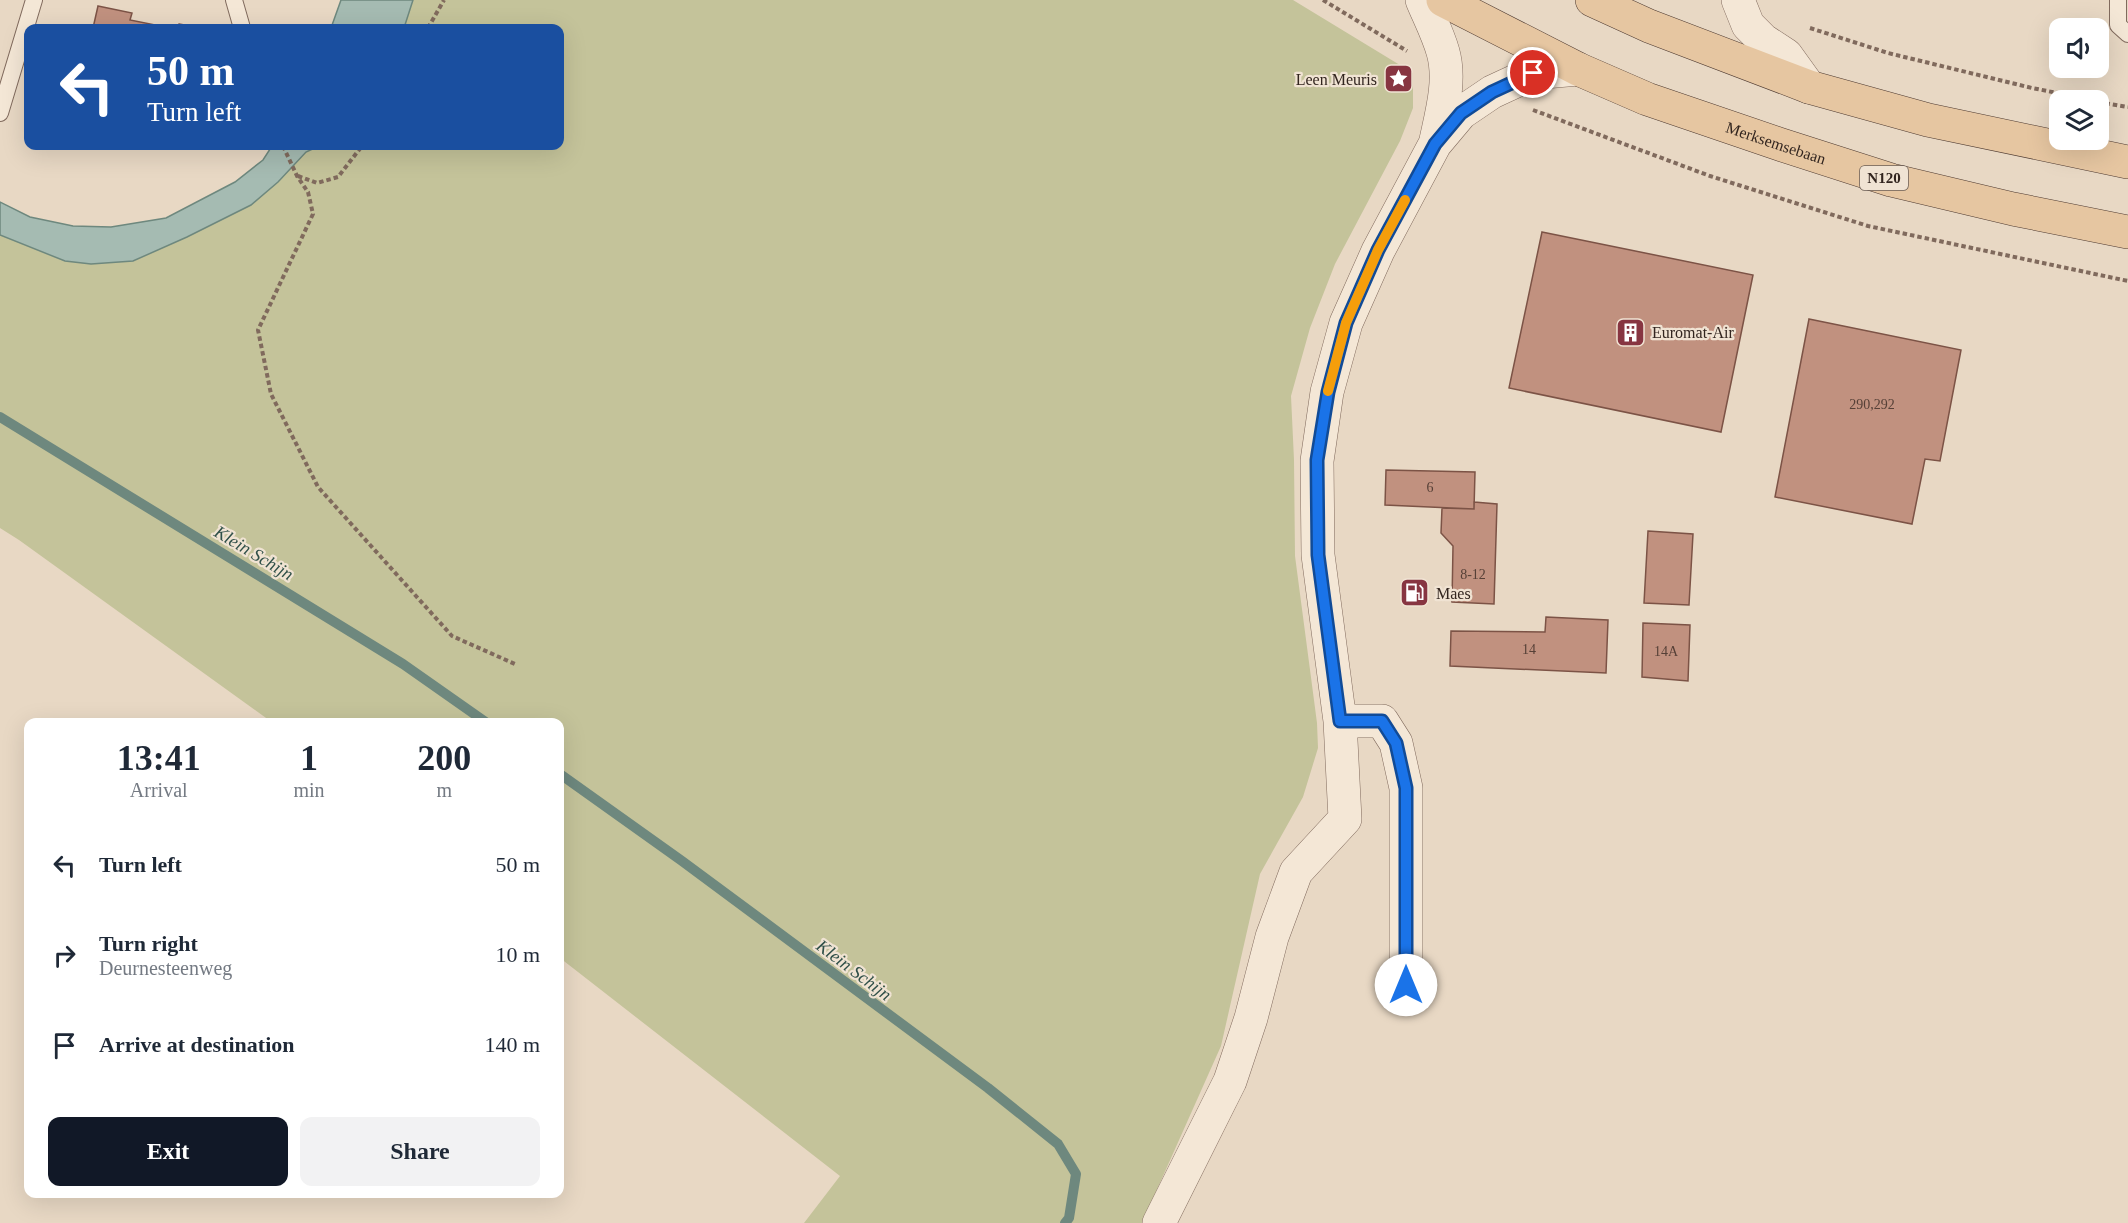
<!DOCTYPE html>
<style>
body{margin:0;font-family:Georgia,serif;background:#f2f2f3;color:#1f2937;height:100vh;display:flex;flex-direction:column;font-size:22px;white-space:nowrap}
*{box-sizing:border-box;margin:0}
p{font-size:20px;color:#747a83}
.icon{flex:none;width:33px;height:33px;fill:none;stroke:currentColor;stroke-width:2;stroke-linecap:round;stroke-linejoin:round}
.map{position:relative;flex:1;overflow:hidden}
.side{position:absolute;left:24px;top:718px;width:540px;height:480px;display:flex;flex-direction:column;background:#fff;border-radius:12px;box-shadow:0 6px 24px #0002}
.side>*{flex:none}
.hud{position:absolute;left:24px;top:24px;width:540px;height:126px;border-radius:12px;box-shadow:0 6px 24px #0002;background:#1a4fa0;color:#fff;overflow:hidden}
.tools{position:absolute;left:2049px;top:18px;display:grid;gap:12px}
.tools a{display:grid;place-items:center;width:60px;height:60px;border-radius:12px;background:#fff;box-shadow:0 6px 24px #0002;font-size:30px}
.pin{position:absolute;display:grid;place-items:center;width:51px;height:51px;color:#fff;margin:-26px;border:3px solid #fff;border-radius:50%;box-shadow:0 2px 6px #0007}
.me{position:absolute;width:66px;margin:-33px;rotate:0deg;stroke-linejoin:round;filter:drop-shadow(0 0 4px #0008)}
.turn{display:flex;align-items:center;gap:21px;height:126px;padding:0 24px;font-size:27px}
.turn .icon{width:78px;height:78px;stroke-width:2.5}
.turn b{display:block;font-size:42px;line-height:51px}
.eta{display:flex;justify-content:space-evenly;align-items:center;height:102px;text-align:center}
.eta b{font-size:36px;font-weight:800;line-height:42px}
.action{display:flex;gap:12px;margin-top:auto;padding:12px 24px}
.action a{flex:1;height:69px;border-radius:12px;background:#111827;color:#fff;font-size:24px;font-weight:800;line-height:69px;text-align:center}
.action a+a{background:#f2f2f3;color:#1f2937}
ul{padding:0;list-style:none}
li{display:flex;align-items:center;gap:18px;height:90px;padding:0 24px}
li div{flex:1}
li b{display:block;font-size:22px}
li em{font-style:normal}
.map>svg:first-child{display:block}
.green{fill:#c4c39a}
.water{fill:#a5bbb2;stroke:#6e887e;stroke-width:1.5}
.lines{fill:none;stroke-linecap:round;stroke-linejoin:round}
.stream{stroke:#6e887e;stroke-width:10}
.building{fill:#c1917f;stroke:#7c5346;stroke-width:1.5}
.lane-casing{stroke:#806a5d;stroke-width:18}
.street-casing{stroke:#806a5d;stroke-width:34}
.primary-casing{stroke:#4e3a31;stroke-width:34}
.path{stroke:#806a5d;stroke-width:4;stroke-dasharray:4.5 3;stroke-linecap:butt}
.lane{stroke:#f4e7d6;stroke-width:16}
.street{stroke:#f4e7d6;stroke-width:33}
.primary{stroke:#e6c6a1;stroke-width:33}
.route-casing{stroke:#114b97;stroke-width:15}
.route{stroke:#1a73e8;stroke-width:10}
.slow{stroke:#f59e0b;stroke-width:10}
.labels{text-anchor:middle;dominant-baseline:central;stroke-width:4.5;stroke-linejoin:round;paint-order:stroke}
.number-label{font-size:14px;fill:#564037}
.shield{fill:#f0e3d3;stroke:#6b5e55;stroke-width:1.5}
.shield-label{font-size:15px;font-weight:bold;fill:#32251f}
.poi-label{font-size:16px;fill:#32251f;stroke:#f0e3d3;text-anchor:start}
.street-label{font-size:16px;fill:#32251f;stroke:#f0e3d3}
.water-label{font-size:18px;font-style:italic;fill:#305049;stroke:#f0e3d3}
</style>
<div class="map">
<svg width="2128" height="1223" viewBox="0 0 2128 1223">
<rect width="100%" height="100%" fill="#e8d8c4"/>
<path class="green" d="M413 0H1293L1413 73V108L1400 141 1335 264 1310 328 1291 396 1294 460 1295 556 1317 723 1318 748 1303 797 1260 874 1221 1046 1142 1223H804L840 1176 560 958V723H273L19 540 0 528V235L65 261 162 247 251 205 278 182 306 152 319 146H560V28H404Z"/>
<path class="water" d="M341 0H413L404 28H331Z
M272 146H319L306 152 278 182 251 205 187 237 133 261 91 264 65 261 0 235V202L30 217 73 226 111 227 166 218 235 182 263 160Z"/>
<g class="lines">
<path class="stream" d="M0 417 403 664 487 723
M560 774 682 861 988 1088 1058 1144 1076 1174 1069 1218 1065 1223"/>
</g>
<path class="building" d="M98 6 132 13 130 20 170 28H93Z
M179 24 201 28H178Z
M1542 232 1753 275 1721 432 1509 388Z
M1809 319 1961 350 1940 461 1925 459 1912 524 1775 497Z
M1386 470 1475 472 1474 509 1385 505Z
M1474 502 1497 504 1494 604 1452 602 1453 546 1441 533 1442 508 1474 509Z
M1648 531 1693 534 1689 605 1644 603Z
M1546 617 1608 620 1606 673 1450 666 1451 631 1545 632Z
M1643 623 1690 625 1688 681 1642 677Z"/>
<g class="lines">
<defs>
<path id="lane" d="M234 0 242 28
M2118 0V25L2128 34
M0 113 34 0"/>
<path id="street" d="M1422 0C1429 17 1438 34 1443 52 1451 80 1442 112 1436 140
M1738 0 1748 25 1763 40 1786 55 1809 87
M1340 721H1382L1396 743 1406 788V985
M1159 1223 1230 1081 1251 1018 1272 937 1296 872 1345 819 1340 721 1318 555 1317 461 1327 392 1346 323 1378 251 1435 144 1461 113 1492 92 1533 73 1578 69"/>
<g id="primary">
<path id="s1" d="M1443 0 1578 69 1647 99 1779 144 1891 180 2013 209 2128 232"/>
<path d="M1592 0 1649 26 1809 87 1928 120 2128 162"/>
</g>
</defs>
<use href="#lane" class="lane-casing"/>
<use href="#street" class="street-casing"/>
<use href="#primary" class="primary-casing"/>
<path class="path" d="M1323 0 1407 51
M428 28 444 0
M1810 28 1888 53 2032 88 2093 100
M2098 102 2128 107
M1533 110 1710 176 1868 226 2128 281
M283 146 297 176 308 192 313 214 258 330 271 394 318 487 452 636 515 664
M298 176 317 183 338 177 362 146"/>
<use href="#lane" class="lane"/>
<use href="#street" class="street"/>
<use href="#primary" class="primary"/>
</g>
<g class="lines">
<defs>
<path id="route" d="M1406 985V788L1396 743 1382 721H1340L1318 555 1317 460 1328 392 1346 323 1378 250 1435 144 1461 113 1492 92 1533 73"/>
</defs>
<use href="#route" class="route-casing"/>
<use href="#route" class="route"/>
<path class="slow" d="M1328 391 1346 323 1378 250 1405 200"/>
</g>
<defs>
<symbol id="sight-square" viewBox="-11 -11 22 22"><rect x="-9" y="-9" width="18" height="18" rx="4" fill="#873541" stroke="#f0e3d3"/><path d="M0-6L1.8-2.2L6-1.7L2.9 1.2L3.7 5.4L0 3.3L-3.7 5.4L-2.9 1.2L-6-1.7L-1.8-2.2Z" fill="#fff"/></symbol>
<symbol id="building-square" viewBox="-11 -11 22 22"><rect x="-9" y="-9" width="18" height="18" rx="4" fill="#873541" stroke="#f0e3d3"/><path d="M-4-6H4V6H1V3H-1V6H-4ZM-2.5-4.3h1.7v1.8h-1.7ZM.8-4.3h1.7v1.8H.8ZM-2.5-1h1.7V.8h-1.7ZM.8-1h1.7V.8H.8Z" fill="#fff"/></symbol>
<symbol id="fuel-square" viewBox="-11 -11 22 22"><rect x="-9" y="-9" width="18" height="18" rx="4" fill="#873541" stroke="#f0e3d3"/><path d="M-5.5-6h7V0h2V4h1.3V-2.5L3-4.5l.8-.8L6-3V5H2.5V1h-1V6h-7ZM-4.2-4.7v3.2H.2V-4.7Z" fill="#fff"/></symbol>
</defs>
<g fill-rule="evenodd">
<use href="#sight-square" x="1382" y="62" width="33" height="33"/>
<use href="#building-square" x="1614" y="316" width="33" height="33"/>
<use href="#fuel-square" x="1398" y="576" width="33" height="33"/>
</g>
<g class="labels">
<g class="number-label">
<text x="1872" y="404">290,292</text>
<text x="1430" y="487">6</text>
<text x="1473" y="574">8-12</text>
<text x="1529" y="649">14</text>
<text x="1666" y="651">14A</text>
</g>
<rect class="shield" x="1860" y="166" width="48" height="24" rx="4.5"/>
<g class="shield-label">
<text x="1884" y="178">N120</text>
</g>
<g class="poi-label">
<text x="1377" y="79" text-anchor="end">Leen Meuris</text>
<text x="1652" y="332">Euromat-Air</text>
<text x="1436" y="593">Maes</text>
</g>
<g class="street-label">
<text stroke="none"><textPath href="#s1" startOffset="363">Merksemsebaan</textPath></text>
</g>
<g class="water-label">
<text transform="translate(254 553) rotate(31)">Klein Schijn</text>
<text transform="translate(854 970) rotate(37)">Klein Schijn</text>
</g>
</g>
</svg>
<div class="tools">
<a><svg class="icon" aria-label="sound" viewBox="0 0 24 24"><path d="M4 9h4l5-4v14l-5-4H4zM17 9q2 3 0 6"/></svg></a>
<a><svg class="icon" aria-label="layers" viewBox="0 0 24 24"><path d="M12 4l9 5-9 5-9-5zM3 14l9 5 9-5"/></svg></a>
</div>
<div class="pin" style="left:1533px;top:73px;background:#d93025"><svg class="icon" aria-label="arrive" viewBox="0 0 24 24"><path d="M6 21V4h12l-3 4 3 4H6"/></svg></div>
<svg class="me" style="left:1406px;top:985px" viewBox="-20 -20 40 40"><circle r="19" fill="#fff"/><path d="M0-13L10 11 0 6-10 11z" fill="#1a73e8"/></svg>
<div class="hud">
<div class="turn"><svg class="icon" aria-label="left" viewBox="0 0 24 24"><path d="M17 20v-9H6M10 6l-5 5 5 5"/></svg><div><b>50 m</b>Turn left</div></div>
</div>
<section class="side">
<div class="eta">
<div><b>13:41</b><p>Arrival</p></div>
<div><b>1</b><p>min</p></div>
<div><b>200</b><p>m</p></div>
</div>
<ul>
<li><svg class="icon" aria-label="left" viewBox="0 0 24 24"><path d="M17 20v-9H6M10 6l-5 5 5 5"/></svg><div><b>Turn left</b></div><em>50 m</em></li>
<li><svg class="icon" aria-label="right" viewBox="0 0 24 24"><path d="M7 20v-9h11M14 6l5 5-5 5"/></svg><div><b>Turn right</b><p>Deurnesteenweg</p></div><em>10 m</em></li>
<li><svg class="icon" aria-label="arrive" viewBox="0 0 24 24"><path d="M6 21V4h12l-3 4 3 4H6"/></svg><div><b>Arrive at destination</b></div><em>140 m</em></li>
</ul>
<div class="action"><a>Exit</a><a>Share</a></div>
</section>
</div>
